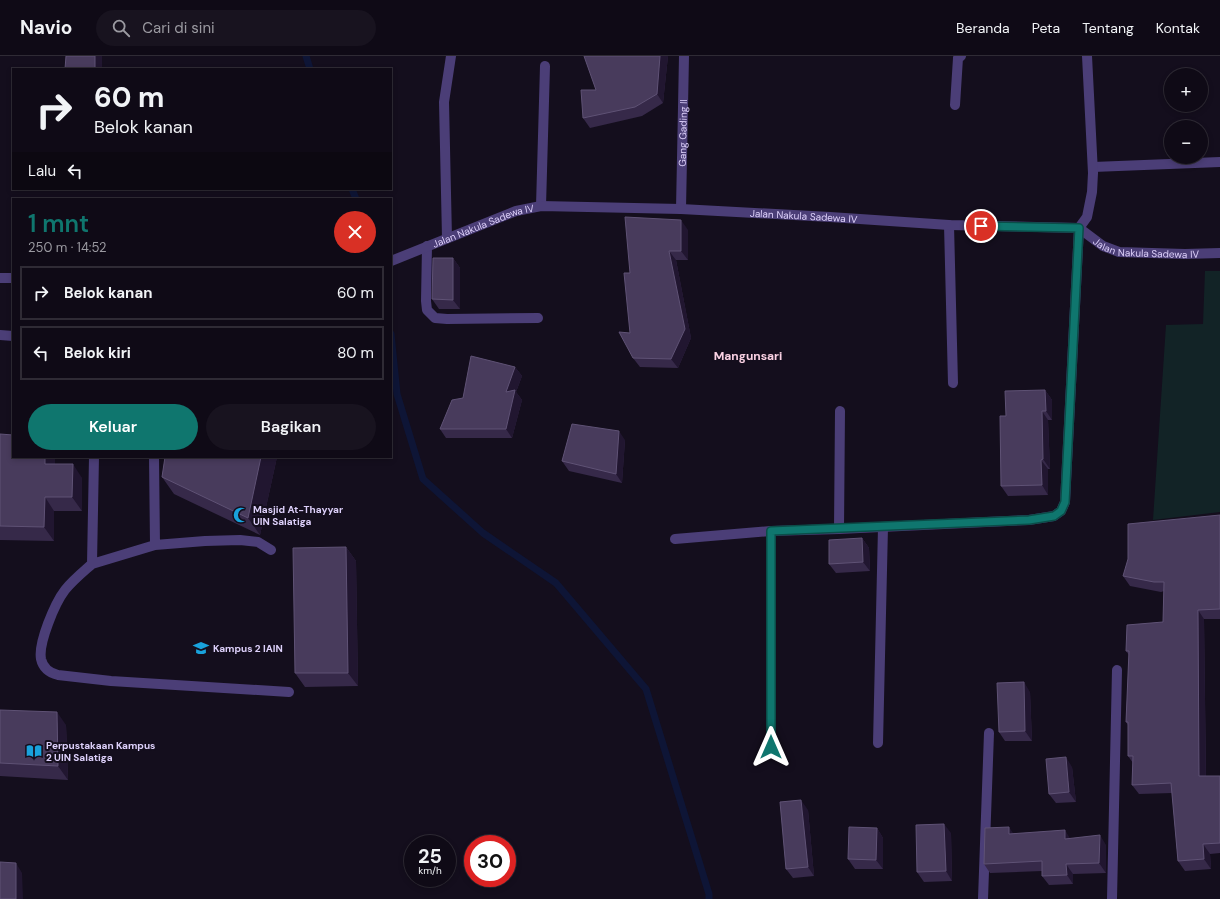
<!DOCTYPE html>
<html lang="id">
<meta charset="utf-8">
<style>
body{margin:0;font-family:"DM Sans",sans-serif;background:#18131f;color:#f1f3f6;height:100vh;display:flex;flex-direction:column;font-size:15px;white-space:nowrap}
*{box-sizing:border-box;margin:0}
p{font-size:13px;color:#9b9aa1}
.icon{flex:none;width:22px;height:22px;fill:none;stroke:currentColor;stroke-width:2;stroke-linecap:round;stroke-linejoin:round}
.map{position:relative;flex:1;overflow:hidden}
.drawer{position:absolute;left:12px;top:142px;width:380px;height:260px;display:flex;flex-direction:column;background:#0f0a16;border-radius:0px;box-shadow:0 2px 6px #0003,0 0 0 1px #2f2b35}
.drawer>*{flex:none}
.top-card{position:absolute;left:12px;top:12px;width:380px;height:122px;border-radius:0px;box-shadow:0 2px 6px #0003,0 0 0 1px #2f2b35;background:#0f0a16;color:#f1f3f6;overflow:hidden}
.fabs{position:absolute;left:1164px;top:12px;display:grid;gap:8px}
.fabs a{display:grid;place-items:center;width:44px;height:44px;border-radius:50%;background:#0f0a16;box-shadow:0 2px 6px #0003,0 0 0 1px #2f2b35;font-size:20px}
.speed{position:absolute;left:404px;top:779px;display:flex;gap:8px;font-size:20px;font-weight:700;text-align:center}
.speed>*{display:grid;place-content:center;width:52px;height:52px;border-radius:50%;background:#0f0a16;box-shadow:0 2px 6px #0003,0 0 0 1px #2f2b35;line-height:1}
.speed small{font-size:10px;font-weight:400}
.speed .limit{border:6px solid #d22;background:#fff;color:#111}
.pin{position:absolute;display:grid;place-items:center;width:34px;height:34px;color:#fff;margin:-17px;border:2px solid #fff;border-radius:50%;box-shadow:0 1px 4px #0007}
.me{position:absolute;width:44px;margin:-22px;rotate:0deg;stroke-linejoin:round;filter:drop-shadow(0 0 3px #0008)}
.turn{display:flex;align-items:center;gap:14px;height:84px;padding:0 16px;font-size:18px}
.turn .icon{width:52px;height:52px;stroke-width:2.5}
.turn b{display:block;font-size:28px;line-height:34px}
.then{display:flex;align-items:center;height:38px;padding:0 16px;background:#0003;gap:8px;font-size:15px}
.round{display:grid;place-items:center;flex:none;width:42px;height:42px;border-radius:21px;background:#18131f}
.head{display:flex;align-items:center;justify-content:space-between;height:68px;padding:0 16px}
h1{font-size:24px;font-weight:600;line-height:30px;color:#0f766e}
.cta{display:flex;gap:8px;margin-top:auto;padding:8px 16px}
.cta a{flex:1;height:46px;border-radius:24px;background:#0f766e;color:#fff;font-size:16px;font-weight:600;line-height:46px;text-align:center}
.cta a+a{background:#18131f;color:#f1f3f6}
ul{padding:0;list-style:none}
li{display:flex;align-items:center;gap:12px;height:54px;margin:0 8px 6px;padding:0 8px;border:2px solid #2f2b35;border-radius:0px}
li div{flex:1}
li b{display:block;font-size:15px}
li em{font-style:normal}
header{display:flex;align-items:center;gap:24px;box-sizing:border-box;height:56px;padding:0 20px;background:#0f0a16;border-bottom:1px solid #2f2b35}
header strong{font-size:19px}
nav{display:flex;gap:22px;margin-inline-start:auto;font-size:14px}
.search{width:280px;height:36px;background:#18131f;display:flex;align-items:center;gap:10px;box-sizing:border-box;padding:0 14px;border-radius:22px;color:#9b9aa1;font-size:15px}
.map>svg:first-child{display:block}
.green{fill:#122326}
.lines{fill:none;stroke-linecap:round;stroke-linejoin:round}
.stream{stroke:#0e1536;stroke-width:7}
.lane{stroke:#4b3e77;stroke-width:10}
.street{stroke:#4b3e77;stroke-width:10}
.wall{fill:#362949}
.shaded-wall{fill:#211630}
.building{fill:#483b5c;stroke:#5f5275}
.route-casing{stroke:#0a4d48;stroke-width:10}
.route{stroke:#0f766e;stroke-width:7}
.labels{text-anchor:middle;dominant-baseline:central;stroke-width:4;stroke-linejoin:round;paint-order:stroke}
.street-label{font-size:10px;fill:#ddd0fa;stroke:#140e1d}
.poi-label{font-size:10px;font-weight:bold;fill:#ddd0fa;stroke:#140e1d;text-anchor:start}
.quarter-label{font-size:12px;font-weight:bold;fill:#fad1e3;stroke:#140e1d}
</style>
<header>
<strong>Navio</strong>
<div class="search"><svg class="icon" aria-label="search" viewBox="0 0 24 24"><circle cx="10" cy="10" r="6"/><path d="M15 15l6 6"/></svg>Cari di sini</div>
<nav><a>Beranda</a><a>Peta</a><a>Tentang</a><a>Kontak</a></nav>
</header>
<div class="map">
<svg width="1220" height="843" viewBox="0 0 1220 843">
<rect width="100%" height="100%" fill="#140e1d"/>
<path class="green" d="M1205 215H1220V456L1153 464 1166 269 1203 268Z"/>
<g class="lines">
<path class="stream" d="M306 0 310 13
M352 133 356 143
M391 278 397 338 423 423 483 477 556 527 646 633 709 838V843"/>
<path class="lane" d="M0 222H13
M94 401 92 508C83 516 73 524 65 534 55 547 38 587 41 603 43 612 50 617 58 619L111 625 289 636
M154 401 155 489 205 485 240 484 258 486 271 494
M92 508 155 489"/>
<g class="street">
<path d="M955 49 958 2 961 0"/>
<path d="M1093 111 1220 106"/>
<path d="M541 150 545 10"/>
<path id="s1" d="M681 153 684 0"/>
<path d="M949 169 953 327"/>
<path d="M447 182 444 46 451 0"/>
<path d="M427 190 426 245 427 254 435 262 447 263 538 262"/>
<path id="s2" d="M391 205 516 155 541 150 681 153 830 161 949 169 1079 172 1103 190 1119 196 1185 198 1220 197"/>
<path d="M0 279 13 280"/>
<path d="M839 473 840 355"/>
<path d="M675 483 771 475"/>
<path d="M878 687 883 471"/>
<path d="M771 691V475L839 473 1029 464 1054 460 1061 455 1065 446 1079 172 1087 161 1092 136 1093 117 1087 0"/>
<path d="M983 843 989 677"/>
<path d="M1112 843 1117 614"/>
</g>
</g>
<path class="wall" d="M668 0 663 47 642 60 590 72 583 62 596 34Z
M688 174V204H676L691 282 678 312 640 311 633 302 630 277V217Z
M453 202 460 212V253H439L432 243Z
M515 311 522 320 516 336 522 344 512 382H446L440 373 463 342Z
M1045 334 1052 344V364H1048L1050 413H1048V439L1008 440 1001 430 1006 360Z
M0 378 13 401H55V408L82 422V455H54V485L0 484Z
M625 384 622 427 569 415 562 405Z
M165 401H277L260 479 174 438 162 421Z
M1220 459V563H1204L1206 720H1220V797L1210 798 1211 813 1185 815 1178 805 1172 737 1139 738 1132 729 1133 707 1128 700V669L1126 666 1129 599 1126 595 1163 566 1164 535 1161 536 1130 530 1123 520Z
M862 482 869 492 870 515 836 517 829 508Z
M346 491 356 505 358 630 305 631 295 617Z
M1030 636 1032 685H1005L999 676Z
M0 654 66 669 68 724 0 720Z
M1072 711 1076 746 1056 747 1049 738Z
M808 754 814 820 793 822 786 813Z
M877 772 883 782V813H855L848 803Z
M951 777 952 825 924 826 917 816Z
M1014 777 1070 782 1106 789V817L1073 818V828L1049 829 1042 820V815L990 817 984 808Z"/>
<path class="shaded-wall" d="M95 0H102V13H95Z
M660 0H668L663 47 657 38Z
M681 164 688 174V204L681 195Z
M669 195 676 204 691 282 678 312 671 303Z
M453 202 460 212V253L453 244Z
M515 311 522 320 516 336 522 344 512 382 506 373V336Z
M1045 334 1052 344V364L1046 355Z
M1042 355 1048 364 1050 413 1043 403Z
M619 375 625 384 622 427 616 418Z
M45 401H55V422L45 408Z
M261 401H277L260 479 248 462Z
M1041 404 1048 413V439L1042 429Z
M73 408 82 422V455L72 441Z
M45 441 54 455V485L44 471Z
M862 482 869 492 870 515 863 506Z
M346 491 356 505 358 630 348 617Z
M1198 554 1204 563 1206 730 1199 720Z
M1024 626 1030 636 1032 685 1025 675Z
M57 656 66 669 68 724 58 710Z
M1066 701 1072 711 1076 746 1069 736Z
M801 744 808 754 814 820 808 811Z
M944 768 951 777 952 825 946 815Z
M1009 771 1015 780 1009 778Z
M877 772 883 782V813L876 804Z
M1065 774 1071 784 1065 783Z
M1100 779 1106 789V817L1099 807Z
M1203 788 1210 798 1211 813 1204 803Z
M16 807 22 817 23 843H16Z
M1066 808 1073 818V828L1067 819Z"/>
<path class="building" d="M66 0H95V13H65Z
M584 0H660L657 38 635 51 583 62 581 34H596Z
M625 161 681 164V195H669L685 273 671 303 633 302 619 276 630 277 624 217H630Z
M433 202H453V244L432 243Z
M471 300 515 311 506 336 515 334 506 373H440L452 344 463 342Z
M1045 334 1046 355H1042L1043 403 1041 404 1042 429 1001 430 1000 360H1006L1005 335Z
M572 368 619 375 616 418 562 405Z
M0 378 13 379V401H45V408H73L72 441H45L44 471 0 470Z
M165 401H261L248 462 162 421Z
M1220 459V553L1198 554 1199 720H1220V787L1203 788 1204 803 1178 805 1171 727 1132 729 1133 700H1128V666H1126L1129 595H1126L1127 569 1163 566 1164 526H1154L1123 520 1128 503V468Z
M862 482 863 506 829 508V484Z
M346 491 348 617H295L293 492Z
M1024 626 1025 675 999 676 997 627Z
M0 654 57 656 58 710 0 707Z
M1066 701 1069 736 1049 738 1046 703Z
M801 744 808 811 786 813 780 746Z
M944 768 946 815 917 816 916 769Z
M849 771 877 772 876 804 848 803Z
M1009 771V778L1065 774V783L1100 779 1099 807 1066 808 1067 819 1042 820V805L984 808 985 772Z
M0 806 16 807V843H0Z"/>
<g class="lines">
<defs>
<path id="route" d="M771 691V475L1029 464 1054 460 1061 455 1065 446 1079 172 981 170"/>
</defs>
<use href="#route" class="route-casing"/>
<use href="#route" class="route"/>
</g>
<defs>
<symbol id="mosque-bare" viewBox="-9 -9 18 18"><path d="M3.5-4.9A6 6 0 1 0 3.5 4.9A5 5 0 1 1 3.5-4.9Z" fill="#19a2dc" stroke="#140e1d" stroke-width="2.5" paint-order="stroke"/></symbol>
<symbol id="university-bare" viewBox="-9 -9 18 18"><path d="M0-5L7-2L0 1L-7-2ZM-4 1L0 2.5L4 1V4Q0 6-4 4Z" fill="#19a2dc" stroke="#140e1d" stroke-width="2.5" paint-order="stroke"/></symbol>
<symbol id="library-bare" viewBox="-9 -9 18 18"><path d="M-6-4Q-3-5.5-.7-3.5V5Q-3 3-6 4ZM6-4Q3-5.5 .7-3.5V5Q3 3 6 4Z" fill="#19a2dc" stroke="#140e1d" stroke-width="2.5" paint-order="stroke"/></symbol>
</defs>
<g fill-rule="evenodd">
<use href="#mosque-bare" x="230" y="448" width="22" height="22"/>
<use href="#university-bare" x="190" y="581" width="22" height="22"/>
<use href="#library-bare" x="23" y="684" width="22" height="22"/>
</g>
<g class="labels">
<g class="street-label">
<text stroke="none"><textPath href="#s1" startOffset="76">Gang Gading II</textPath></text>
<text stroke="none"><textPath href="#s2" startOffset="423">Jalan Nakula Sadewa IV</textPath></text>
<text stroke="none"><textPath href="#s2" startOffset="99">Jalan Nakula Sadewa IV</textPath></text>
<text stroke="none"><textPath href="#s2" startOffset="772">Jalan Nakula Sadewa IV</textPath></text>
</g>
<g class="poi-label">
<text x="253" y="453">Masjid At-Thayyar<tspan x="253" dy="12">UIN Salatiga</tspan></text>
<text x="213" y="592">Kampus 2 IAIN</text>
<text x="46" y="689">Perpustakaan Kampus<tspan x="46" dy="12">2 UIN Salatiga</tspan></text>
</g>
<g class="quarter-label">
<text x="748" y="300">Mangunsari</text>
</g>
</g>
</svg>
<div class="fabs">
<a>+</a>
<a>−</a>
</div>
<div class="speed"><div>25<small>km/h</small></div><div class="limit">30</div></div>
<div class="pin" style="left:981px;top:170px;background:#d93025"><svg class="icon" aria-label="arrive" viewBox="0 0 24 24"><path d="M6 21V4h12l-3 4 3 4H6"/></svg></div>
<svg class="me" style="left:771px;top:691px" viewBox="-20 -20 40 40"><path d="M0-17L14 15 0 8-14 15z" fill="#0f766e" stroke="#fff" stroke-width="4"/></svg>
<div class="top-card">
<div class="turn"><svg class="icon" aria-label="right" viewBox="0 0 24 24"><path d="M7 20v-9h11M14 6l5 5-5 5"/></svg><div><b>60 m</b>Belok kanan</div></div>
<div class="then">Lalu<svg class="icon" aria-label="left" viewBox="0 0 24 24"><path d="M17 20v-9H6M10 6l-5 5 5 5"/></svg></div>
</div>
<section class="drawer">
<div class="head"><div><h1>1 mnt</h1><p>250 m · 14:52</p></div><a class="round" style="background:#d93025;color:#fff"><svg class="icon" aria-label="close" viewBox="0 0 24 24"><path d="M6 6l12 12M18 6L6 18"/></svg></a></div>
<ul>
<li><svg class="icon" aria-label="right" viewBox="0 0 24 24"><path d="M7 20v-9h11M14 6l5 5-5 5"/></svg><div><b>Belok kanan</b></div><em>60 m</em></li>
<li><svg class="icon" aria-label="left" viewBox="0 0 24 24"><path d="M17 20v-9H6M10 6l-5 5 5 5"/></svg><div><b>Belok kiri</b></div><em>80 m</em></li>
</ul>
<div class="cta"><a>Keluar</a><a>Bagikan</a></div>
</section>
</div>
